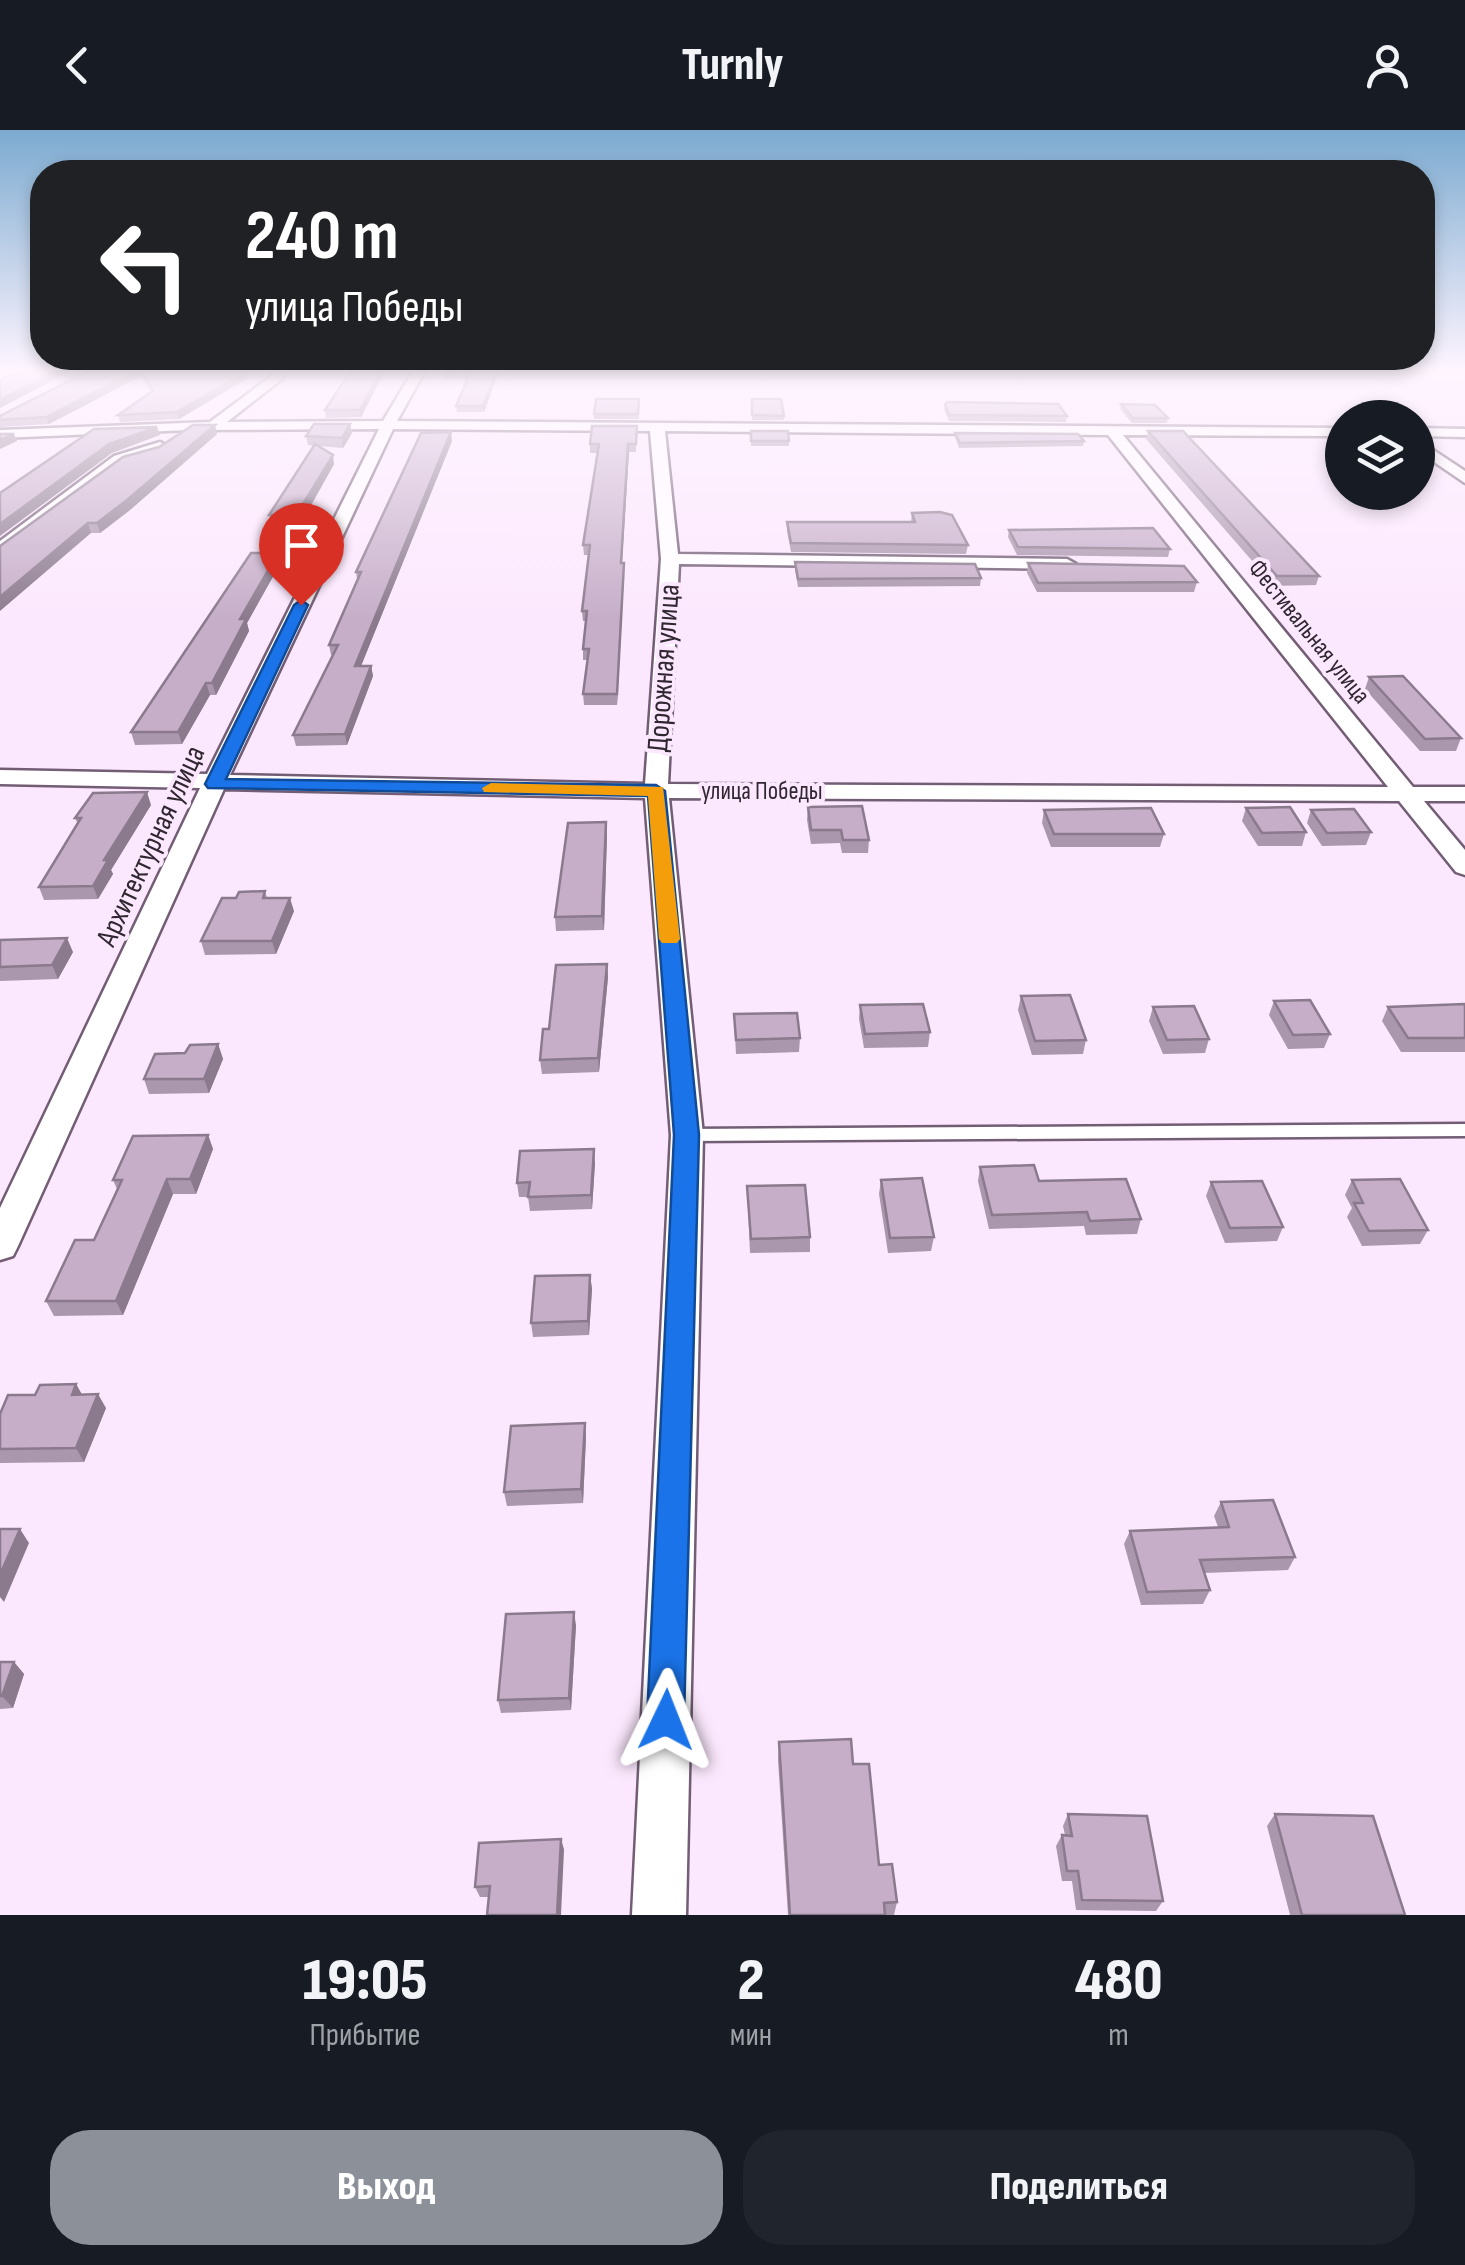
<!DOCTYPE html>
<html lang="ru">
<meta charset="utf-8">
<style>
body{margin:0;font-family:"Sofia Sans Condensed",sans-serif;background:#20242c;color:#f1f3f6;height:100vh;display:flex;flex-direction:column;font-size:38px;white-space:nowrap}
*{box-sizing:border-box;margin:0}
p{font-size:32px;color:#9ea1a6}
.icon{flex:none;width:55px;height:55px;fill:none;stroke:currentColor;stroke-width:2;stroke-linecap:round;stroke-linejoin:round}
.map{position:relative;height:1785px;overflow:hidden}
.side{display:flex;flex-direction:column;background:#171b24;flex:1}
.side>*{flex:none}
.guide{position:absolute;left:30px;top:30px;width:1405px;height:210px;border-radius:40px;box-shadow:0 5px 15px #0003;background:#202124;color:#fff;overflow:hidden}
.fabs{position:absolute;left:1325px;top:270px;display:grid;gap:20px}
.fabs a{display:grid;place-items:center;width:110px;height:110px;border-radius:50%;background:#171b24;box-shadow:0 5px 15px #0003;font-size:50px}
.pin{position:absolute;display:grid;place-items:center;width:85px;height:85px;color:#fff;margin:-102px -42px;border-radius:50% 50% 50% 0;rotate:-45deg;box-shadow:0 0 10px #0007}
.pin .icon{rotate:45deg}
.me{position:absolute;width:110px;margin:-55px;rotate:2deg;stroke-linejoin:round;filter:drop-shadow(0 0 8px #0008)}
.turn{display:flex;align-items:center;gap:35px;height:210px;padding:0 50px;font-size:45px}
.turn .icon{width:130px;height:130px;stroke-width:2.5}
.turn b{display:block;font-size:70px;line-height:85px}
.eta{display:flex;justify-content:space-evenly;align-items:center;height:170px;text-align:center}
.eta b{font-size:60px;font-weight:800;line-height:70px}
.button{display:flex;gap:20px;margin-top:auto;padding:20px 50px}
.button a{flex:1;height:115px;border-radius:40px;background:#8c9099;color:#fff;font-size:40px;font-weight:800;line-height:115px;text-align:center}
.button a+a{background:#20242c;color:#f1f3f6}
header{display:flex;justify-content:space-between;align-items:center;height:130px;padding:0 50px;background:#171b24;font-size:45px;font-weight:800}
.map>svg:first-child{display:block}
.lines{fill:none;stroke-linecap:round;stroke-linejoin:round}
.lane-casing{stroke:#725d74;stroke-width:5}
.street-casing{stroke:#725d74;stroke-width:5}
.lane{fill:#fff;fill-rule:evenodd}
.street{fill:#fff;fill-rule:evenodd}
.wall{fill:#aa96ad}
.shaded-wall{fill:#8b7a8d}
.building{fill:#c6aec9;stroke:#8b7a8d;stroke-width:2.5}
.route{fill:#1a73e8;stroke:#114b97;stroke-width:2.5}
.slow{fill:#f59e0b}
.labels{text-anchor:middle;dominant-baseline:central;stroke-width:8;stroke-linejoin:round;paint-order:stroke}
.far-street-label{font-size:25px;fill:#302731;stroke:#fce8fe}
.street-label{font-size:30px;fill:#302731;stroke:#fce8fe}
</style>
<header><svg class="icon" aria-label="back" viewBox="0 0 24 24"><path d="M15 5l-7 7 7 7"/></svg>Turnly<svg class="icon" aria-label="person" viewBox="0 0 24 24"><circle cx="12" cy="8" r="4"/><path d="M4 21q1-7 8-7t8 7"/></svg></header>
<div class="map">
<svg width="1465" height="1785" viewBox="0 0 1465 1785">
<rect width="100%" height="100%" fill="#fce8fe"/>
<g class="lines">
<defs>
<path id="lane" d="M1465 994V1006L687 1011 681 1009 679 1005 681 1001 687 999Z"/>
<path id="street" d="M414 239H426L397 291 1342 298V306L1123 305 1413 657H1465V671H1424L1465 720V745L1456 742 1399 671 669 668 703 1005 686 1785H632L671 1005 645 668 224 659 18 1116 13 1126 0 1130V1078L200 658 0 654V640L207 644 379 299 190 300 0 308V300L210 292 277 242 283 246 282 249 227 292 383 291ZM393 299 650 301 661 429 645 654 230 645ZM665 301 1108 305 1388 657 668 654 679 434 1067 439 1076 434 1067 429 678 424Z
M1418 298 1465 299V307L1418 306Z
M1418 310 1465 341V353L1418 321Z
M160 312 167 316 165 319 124 332 0 424V411L114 326Z"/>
</defs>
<use href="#lane" class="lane-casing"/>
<use href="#street" class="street-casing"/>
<use href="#lane" class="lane"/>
<use href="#street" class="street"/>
</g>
<path class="wall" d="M93 239 248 248 179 289 120 292 118 285 151 262 141 246 49 294 0 297V286Z
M352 239H386L361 287 326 288 325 280Z
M446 239H500L484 282H457L456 276 467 249H445L444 244Z
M639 269V289H594V284Z
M752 269 784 286V290H752Z
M945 274 1067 286 1066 292 949 291 944 280Z
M1121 274 1168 288 1167 293H1132L1120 279Z
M350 294 352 303 343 318 318 316 334 334 300 395H272L269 385 314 316 308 315 306 306Z
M637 296 636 322H629L622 433 624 443 617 575H584L583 564 588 530H583V519L586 491H583L582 481 589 425H584L583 415 598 323H590V314Z
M751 301 789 311V316H751Z
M1148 301 1319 446 1316 455 1274 456 1146 309Z
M955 303 1084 311 1083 316 959 318 955 307Z
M217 304 130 380 100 403H91L0 416Z
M452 311 361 536H371L373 546 347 615 296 616 293 605 333 525H331L329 515 357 449 356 442Z
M912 383 968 415 966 424 791 422 787 401V392H911Z
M1009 400 1170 419 1168 427 1017 425 1008 407Z
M795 432 981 448 980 456 798 457 795 439Z
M1028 433 1197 452 1194 462H1037L1027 443Z
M280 434 247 493 249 501 216 565H210L182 614 135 615 131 602Z
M1369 547 1461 608 1456 621H1420L1365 559Z
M151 675 111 740 113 744 98 769 44 770 39 757 78 694 75 688Z
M808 677 869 710 868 723H842L840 713 811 714 807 690Z
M1246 678 1306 702 1302 716H1258L1242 691Z
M1044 680 1164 704 1160 717H1051L1042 693Z
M1311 680 1371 702 1366 715 1322 716 1307 693Z
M607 705 604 800 556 801 555 787Z
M265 761 267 768 294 781 276 824 205 825 201 811 236 768Z
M0 810 73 822 58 849 0 851Z
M607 834 608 847 599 942 542 944 540 930 549 899Z
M1021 866 1086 910 1083 924 1032 925 1018 880Z
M1274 871 1330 904 1324 918 1288 919 1269 885Z
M1465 874V922H1401L1382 891 1388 877Z
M860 875 930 902 928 917 864 918 859 889Z
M1153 877 1209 909 1205 923 1163 924 1149 891Z
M734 884 800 908 799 922 736 924Z
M218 914 223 929 209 963 149 964 144 949 185 923Z
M208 1005 213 1019 196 1064H173L123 1185 54 1186 46 1171 94 1110 117 1059 113 1050Z
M595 1033 592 1079 530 1081 528 1067H519L517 1053Z
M980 1037 1039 1051 1141 1089 1137 1104 1086 1105 1084 1096 989 1099 978 1051Z
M881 1050 934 1107 931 1121 888 1123 879 1064Z
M1352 1050 1428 1100 1420 1114 1362 1116 1347 1087 1352 1078 1345 1065Z
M1211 1052 1283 1097 1277 1111 1225 1113 1206 1066Z
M747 1056 810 1107V1122L750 1123Z
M590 1145 592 1159 589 1205 533 1207 531 1193Z
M76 1254 82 1265 106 1278 84 1332 0 1333V1284L35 1265Z
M585 1293 586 1307 583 1373 507 1376 504 1362Z
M1221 1372 1295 1427 1288 1440 1204 1443 1210 1460 1203 1474 1141 1475 1124 1414 1130 1401 1218 1397 1214 1386Z
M576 1495 571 1580 501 1583 498 1570Z
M0 1532H14L24 1544 13 1578 0 1579Z
M779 1612 853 1634 879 1735 897 1772 894 1785H788L778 1630Z
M1068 1684 1163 1771 1156 1781 1076 1780 1072 1751H1062L1056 1716 1062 1705H1065L1063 1696Z
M1275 1684 1405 1785H1290L1267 1696Z
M561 1709 564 1720 489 1767H480L475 1757Z"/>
<path class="shaded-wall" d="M60 239H75L0 278V270Z
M140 239 141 246 49 294 46 287Z
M381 239H386L361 287 360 280Z
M497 239H500L484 282 483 276Z
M247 241 248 248 179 289 177 282Z
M350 294 352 303 343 318 342 308Z
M215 295 217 304 130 380 100 403 97 393Z
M157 297 160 305 112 323 0 406V394L109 314Z
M451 302 452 311 357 546 355 536Z
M14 304 17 311 0 319V310Z
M628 314 629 322 621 443V433Z
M333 325 334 334 300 395 297 384Z
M88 393 91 403 0 481V467Z
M278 423 280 434 247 493 249 501 216 565 212 553 240 489Z
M624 433V443L617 575V564Z
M371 536 373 546 347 615 345 604Z
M206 553 210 565 182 614 178 602Z
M147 662 151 675 111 740 113 744 98 769 93 756 104 730Z
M606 692 607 705 604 800 602 786Z
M290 768 294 781 276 824 272 811Z
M67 808 73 822 58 849 52 835Z
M607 834 608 847 599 942 598 928Z
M218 914 223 929 209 963 204 949Z
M208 1005 213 1019 196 1064 190 1049Z
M594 1019 595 1033 592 1079 591 1065Z
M167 1049 173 1064 123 1185 116 1171Z
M590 1145 592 1159 589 1205 588 1191Z
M76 1254 84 1268 72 1265Z
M98 1264 106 1278 84 1332 76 1318Z
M585 1293 586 1307 583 1373 581 1359Z
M20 1399 29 1413 4 1472 0 1467V1445Z
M574 1482 576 1495 571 1580 569 1568Z
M14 1532 24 1544 13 1578 2 1566Z
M561 1709 564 1720 561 1785H557Z"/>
<path class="building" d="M22 239H60L0 270V250Z
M93 239H216L247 241 177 282 118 285 153 261 140 239 46 287 0 290V286Z
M352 239H381L360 280H325Z
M446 239H497L483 276H456L470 243 444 244Z
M596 269H639L638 284H594Z
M752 269H781L784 286 752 285Z
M948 272 1058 274 1067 286 949 285 945 274Z
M1121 274 1155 275 1168 288H1133Z
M314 294H350L342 308 306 306Z
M193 295H215L127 370 97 393H88L0 467V416L123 327 159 317Z
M592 296H637L636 314H628L621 433H624L617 564H583L589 519H583L587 481H582L590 415H583L599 314H590Z
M157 297 109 314 0 394V363L94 299Z
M751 301H788L789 311H751Z
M1148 301H1183L1319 446H1277Z
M451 302 355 536H371L345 604 293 605 338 515H329L361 442H356L421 303Z
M955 303 1078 304 1084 311 960 313Z
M0 304H14L0 310Z
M315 314 333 325 297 384 269 385Z
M940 382 952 385 968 415 791 413 787 392H915L912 383Z
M1153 398 1170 419 1018 417 1009 400Z
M251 423H278L240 489H246L212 553H206L178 602H131Z
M795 432 975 434 981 448 798 449Z
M1028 433 1184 436 1197 452 1038 453Z
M1403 546 1461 608 1425 609 1369 547Z
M147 662 104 730H108L93 756 39 757 81 688H75L93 663Z
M862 676 869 710H843L841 700H811L808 677Z
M1290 677 1306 702 1262 703 1246 678Z
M1151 678 1164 704H1054L1044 680Z
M1354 679 1371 702 1327 703 1311 680Z
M606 692 602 786 555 787 568 693Z
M265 761 263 768H290L272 811H201L222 768H236L239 762Z
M67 808 52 835 0 837V810Z
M607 834 598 928 540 930 543 899H549L556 835Z
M1070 865 1086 910 1035 911 1021 866Z
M1310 870 1330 904 1293 905 1274 871Z
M923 874 930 902 865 904 860 875Z
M1465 874V908H1408L1388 877Z
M1194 876 1209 909 1167 910 1153 877Z
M797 883 800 908 736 910 734 884Z
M218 914 204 949H144L155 924 185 923 190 915Z
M208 1005 190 1049H167L116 1171H46L75 1110H94L122 1050H113L133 1006Z
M594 1019 591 1065 528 1067 530 1052 517 1053 520 1021Z
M1034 1035 1039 1051 1126 1049 1141 1089 1090 1091 1087 1082 992 1085 980 1037Z
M922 1048 934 1107 890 1108 881 1050Z
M1400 1049 1428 1100 1369 1101 1354 1073H1363L1352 1050Z
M1262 1051 1283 1097 1230 1098 1211 1052Z
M805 1055 810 1107 751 1109 747 1056Z
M590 1145 588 1191 531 1193 535 1146Z
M76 1254 72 1265 98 1264 76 1318 0 1319V1284L8 1265H35L40 1255Z
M585 1293 581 1359 504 1362 511 1296Z
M1273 1370 1295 1427 1200 1430 1210 1460 1147 1462 1130 1401 1229 1397 1221 1372Z
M0 1399H20L0 1445Z
M574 1482 569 1568 498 1570 506 1484Z
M0 1532H14L2 1566H0Z
M851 1609 853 1634H869L879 1735 892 1734 897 1772 884 1773 885 1785H790L779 1612Z
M1068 1684 1147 1686 1163 1771 1082 1770 1078 1741H1067L1062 1705 1072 1706Z
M1275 1684 1373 1686 1405 1785H1302Z
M561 1709 557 1785H487L490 1756 475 1757 479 1713Z"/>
<linearGradient id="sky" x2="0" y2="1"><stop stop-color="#7caad0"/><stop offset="0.49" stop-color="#fef5ff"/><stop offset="1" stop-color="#fef5ff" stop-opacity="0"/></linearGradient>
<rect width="1465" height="489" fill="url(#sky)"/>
<path class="route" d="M301 470 308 475 226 649 656 655 665 661 699 1005 684 1590 679 1603 666 1608 653 1603 647 1590 674 1005 648 666 208 658 205 654 294 475Z"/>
<path class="slow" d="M491 653 663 657 680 809 677 813H662L659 809 648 666 484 662 482 658Z"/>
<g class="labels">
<g class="far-street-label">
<text transform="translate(1309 502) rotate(51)">Фестивальная улица</text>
<text x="762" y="661">улица Победы</text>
</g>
<g class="street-label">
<text transform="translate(664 538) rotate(-86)">Дорожная улица</text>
<text transform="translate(151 716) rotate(-65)">Архитектурная улица</text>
</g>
</g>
</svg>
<div class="fabs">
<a><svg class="icon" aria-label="layers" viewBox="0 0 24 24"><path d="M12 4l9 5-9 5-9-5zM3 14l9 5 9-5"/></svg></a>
</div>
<div class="pin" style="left:301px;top:475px;background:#d93025"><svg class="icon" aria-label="arrive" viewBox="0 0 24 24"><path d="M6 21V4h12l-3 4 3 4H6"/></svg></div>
<svg class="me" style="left:666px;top:1590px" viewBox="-20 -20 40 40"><path d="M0-17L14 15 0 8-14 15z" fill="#1a73e8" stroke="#fff" stroke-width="4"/></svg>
<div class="guide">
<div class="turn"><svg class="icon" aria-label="left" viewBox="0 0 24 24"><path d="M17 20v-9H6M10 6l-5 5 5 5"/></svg><div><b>240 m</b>улица Победы</div></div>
</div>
</div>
<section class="side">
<div class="eta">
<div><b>19:05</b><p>Прибытие</p></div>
<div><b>2</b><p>мин</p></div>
<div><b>480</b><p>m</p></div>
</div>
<div class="button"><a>Выход</a><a>Поделиться</a></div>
</section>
